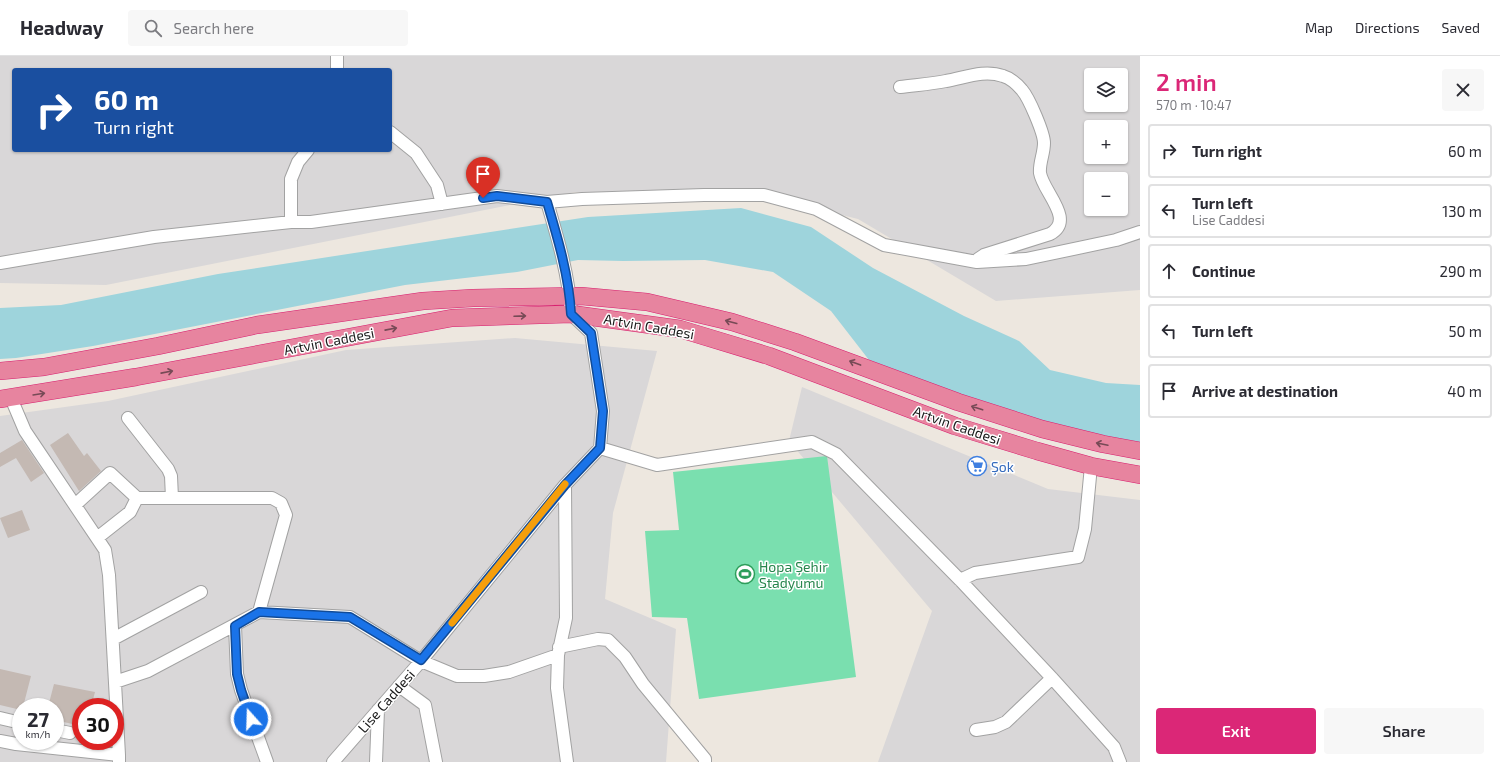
<!DOCTYPE html>
<meta charset="utf-8">
<style>
body{margin:0;font-family:"Exo 2",sans-serif;background:#f7f7f7;color:#2b2b33;height:100vh;display:flex;flex-direction:column;font-size:15px;white-space:nowrap}
*{box-sizing:border-box;margin:0}
p{font-size:13px;color:#7c7c81}
.icon{flex:none;width:22px;height:22px;fill:none;stroke:currentColor;stroke-width:2;stroke-linecap:round;stroke-linejoin:round}
.map{position:relative;flex:1;overflow:hidden}
.panel{display:flex;flex-direction:column;background:#fff;width:360px}
.panel>*{flex:none}
.hud{position:absolute;left:12px;top:12px;width:380px;height:84px;border-radius:4px;box-shadow:0 1px 3px #0004;background:#1a4fa0;color:#fff;overflow:hidden}
.fabs{position:absolute;left:1084px;top:12px;display:grid;gap:8px}
.fabs a{display:grid;place-items:center;width:44px;height:44px;border-radius:4px;background:#fff;box-shadow:0 1px 3px #0004;font-size:20px}
.speed{position:absolute;left:12px;top:642px;display:flex;gap:8px;font-size:20px;font-weight:700;text-align:center}
.speed>*{display:grid;place-content:center;width:52px;height:52px;border-radius:50%;background:#fff;box-shadow:0 1px 3px #0004;line-height:1}
.speed small{font-size:10px;font-weight:400}
.speed .limit{border:6px solid #d22;background:#fff;color:#111}
.pin{position:absolute;display:grid;place-items:center;width:34px;height:34px;color:#fff;margin:-41px -17px;border-radius:50% 50% 50% 0;rotate:-45deg;box-shadow:0 0 4px #0007}
.pin .icon{rotate:45deg}
.me{position:absolute;width:44px;margin:-22px;rotate:340deg;stroke-linejoin:round;filter:drop-shadow(0 0 3px #0008)}
.turn{display:flex;align-items:center;gap:14px;height:84px;padding:0 16px;font-size:18px}
.turn .icon{width:52px;height:52px;stroke-width:2.5}
.turn b{display:block;font-size:28px;line-height:34px}
.round{display:grid;place-items:center;flex:none;width:42px;height:42px;border-radius:4px;background:#f7f7f7}
.head{display:flex;align-items:center;justify-content:space-between;height:68px;padding:0 16px}
h1{font-size:24px;font-weight:600;line-height:30px;color:#db2777}
.cta{display:flex;gap:8px;margin-top:auto;padding:8px 16px}
.cta a{flex:1;height:46px;border-radius:4px;background:#db2777;color:#fff;font-size:16px;font-weight:600;line-height:46px;text-align:center}
.cta a+a{background:#f7f7f7;color:#2b2b33}
ul{padding:0;list-style:none}
li{display:flex;align-items:center;gap:12px;height:54px;margin:0 8px 6px;padding:0 8px;border:2px solid #e1e1e2;border-radius:4px}
li div{flex:1}
li b{display:block;font-size:15px}
li em{font-style:normal}
header{display:flex;align-items:center;gap:24px;box-sizing:border-box;height:56px;padding:0 20px;background:#fff;border-bottom:1px solid #e1e1e2}
header strong{font-size:19px}
nav{display:flex;gap:22px;margin-inline-start:auto;font-size:14px}
.search{width:280px;height:36px;background:#f7f7f7;display:flex;align-items:center;gap:10px;box-sizing:border-box;padding:0 14px;border-radius:4px;color:#7c7c81;font-size:15px}
main{display:flex;flex:1;min-height:0}
.map>svg:first-child{display:block}
.residential{fill:#d9d7d8;fill-rule:evenodd}
.pitch{fill:#7adfaf}
.water{fill:#9ed4dc}
.building{fill:#c4b9b3}
.lines{fill:none;stroke-linecap:round;stroke-linejoin:round}
.minor-casing{stroke:#a2a2a2;stroke-width:14}
.highway-casing{stroke:#d81f6f;stroke-width:18}
.minor{stroke:#fff;stroke-width:12}
.highway{stroke:#e7849f;stroke-width:17}
.oneway{stroke:#774a56}
.route-casing{stroke:#114b97;stroke-width:10}
.route{stroke:#1a73e8;stroke-width:7}
.slow{stroke:#f59e0b;stroke-width:7}
.labels{text-anchor:middle;dominant-baseline:central;stroke-width:3;stroke-linejoin:round;paint-order:stroke}
.street-label{font-size:14px;fill:#1b1b1b;stroke:#fff}
.shop-label{font-size:14px;fill:#366cbe;stroke:#fff;text-anchor:start}
.leisure-label{font-size:14px;fill:#27864d;stroke:#fff;text-anchor:start}
</style>
<header>
<strong>Headway</strong>
<div class="search"><svg class="icon" aria-label="search" viewBox="0 0 24 24"><circle cx="10" cy="10" r="6"/><path d="M15 15l6 6"/></svg>Search here</div>
<nav><a>Map</a><a>Directions</a><a>Saved</a></nav>
</header>
<main>
<div class="map">
<svg width="1140" height="706" viewBox="0 0 1140 706">
<rect width="100%" height="100%" fill="#ede7df"/>
<path class="residential" d="M0 0H1140V234L996 245 858 163 748 136H575L106 229 0 227ZM14 14H390V94H14ZM1091 19H1121V49H1091ZM1091 71H1121V101H1091ZM1091 123H1121V153H1091Z
M515 282 657 295 613 457 605 543 676 573 666 706H0V360L108 345 346 294ZM21 651H55V685H21ZM81 651H115V685H81Z
M802 331 1048 433 1140 444V706H878L932 555 789 385Z"/>
<path class="pitch" d="M827 400 856 621 699 643 687 562 652 561 645 475 679 474 673 416Z"/>
<path class="water" d="M741 152 811 171 873 212 964 260 1019 285 1050 314 1106 327 1140 329V392L990 351 869 304 831 255 773 216 705 204 623 205 578 204 517 216 405 229 93 290 16 302 0 303V252L61 249 218 218 588 161Z"/>
<path class="building" d="M68 377 84 400 87 397 101 415 79 435 50 389Z
M22 384 44 417 31 426 16 402 0 411V397Z
M22 454 30 474 8 482 0 462Z
M0 613 31 620 23 651H21V654L0 649Z
M54 628 95 636 91 651H81V670L55 664V651H48Z"/>
<g class="lines">
<defs>
<path id="minor" d="M337 0V14
M900 31C915 29 931 28 946 25 964 22 984 13 1003 20 1010 22 1017 28 1022 34 1029 42 1044 77 1044 87 1044 98 1039 107 1040 117 1043 136 1076 164 1050 178L984 199 978 203
M390 76 416 97 437 129 442 148
M547 146 582 143 704 139H764L816 153 884 189 977 206 1026 203 1116 184 1140 176
M291 166V123L298 106 308 94
M0 207 154 181 291 166H311L497 140 547 146C558 183 569 220 571 258L591 277 603 355 600 392 565 429 421 605 333 706
M11 342 25 375 105 494 109 519 119 699
M128 362 168 413 171 420 172 442
M600 392 657 409 812 386 836 398 960 524 1052 622 1114 691 1120 706
M565 429 566 562 558 599 557 632 567 706
M75 449 110 417 137 442H272L281 447 286 459 259 556
M97 482 130 456 137 442
M960 524 975 517 1078 501 1085 473 1091 410
M235 570 237 618 241 634 267 706
M113 583 201 536
M559 591 598 583 608 584 625 601 643 628 705 703V706
M115 626 148 615 259 556 350 561 421 605 457 620H484L509 616 558 599
M399 630 425 649 436 706
M0 662 21 667
M55 674 70 677
M976 674 995 671 1006 666 1052 622
M0 685 16 688 119 699V706
M376 706 378 654"/>
<path id="highway" d="M0 315 44 311 158 290 257 269 423 245 473 242 581 240 647 246 732 266 795 286 958 346 1042 373 1103 388 1140 395
M0 343 136 321 452 262 571 258 680 273 769 300 955 370 1037 395 1091 410 1140 419"/>
</defs>
<use href="#minor" class="minor-casing"/>
<use href="#highway" class="highway-casing"/>
<use href="#minor" class="minor"/>
<use href="#highway" class="highway"/>
</g>
<defs><path id="oneway-shaft" d="M-6 0H5M1.5-3L5.5 0L1.5 3" fill="none" stroke-width="1.6" stroke-linecap="round" stroke-linejoin="round"/></defs>
<g class="oneway">
<use href="#oneway-shaft" transform="translate(520 260) rotate(-2)"/>
<use href="#oneway-shaft" transform="translate(731 266) rotate(-165)"/>
<use href="#oneway-shaft" transform="translate(391 273) rotate(-11)"/>
<use href="#oneway-shaft" transform="translate(855 307) rotate(-160)"/>
<use href="#oneway-shaft" transform="translate(167 316) rotate(-11)"/>
<use href="#oneway-shaft" transform="translate(39 338) rotate(-9)"/>
<use href="#oneway-shaft" transform="translate(977 352) rotate(-162)"/>
<use href="#oneway-shaft" transform="translate(1102 388) rotate(-168)"/>
</g>
<g class="lines">
<defs>
<path id="route" d="M251 663 241 634 237 618 235 570 259 556 350 561 421 604 565 429 600 392 603 355 591 277 571 258C569 220 558 183 547 146L497 140 483 142"/>
</defs>
<use href="#route" class="route-casing"/>
<use href="#route" class="route"/>
<path class="slow" d="M452 567 565 428"/>
</g>
<defs>
<symbol id="supermarket-ring" viewBox="-11 -11 22 22"><circle r="9.5" fill="#fff" stroke="#3f7fe0" stroke-width="1.5"/><path d="M-6-5.5h2.5l.6 2H6L4.5 2H-2.5L-4.4-4H-6ZM-1.5 3.2a1.3 1.3 0 1 0 .1 0ZM3 3.2a1.3 1.3 0 1 0 .1 0Z" fill="#3f7fe0"/></symbol>
<symbol id="stadium-ring" viewBox="-11 -11 22 22"><circle r="9.5" fill="#fff" stroke="#2e9e5b" stroke-width="1.5"/><path d="M0-5a6.5 5 0 1 0 0 10a6.5 5 0 1 0 0-10ZM-3.5-1.8h7v3.6h-7Z" fill="#2e9e5b"/></symbol>
</defs>
<g fill-rule="evenodd">
<use href="#supermarket-ring" x="966" y="399" width="22" height="22"/>
<use href="#stadium-ring" x="734" y="507" width="22" height="22"/>
</g>
<g class="labels">
<g class="street-label">
<text transform="translate(649 270) rotate(10)">Artvin Caddesi</text>
<text transform="translate(329 285) rotate(-11)">Artvin Caddesi</text>
<text transform="translate(957 369) rotate(19)">Artvin Caddesi</text>
<text transform="translate(386 645) rotate(-49)">Lise Caddesi</text>
</g>
<g class="shop-label">
<text x="991" y="410">Şok</text>
</g>
<g class="leisure-label">
<text x="759" y="510">Hopa Şehir<tspan x="759" dy="16">Stadyumu</tspan></text>
</g>
</g>
</svg>
<div class="fabs">
<a><svg class="icon" aria-label="layers" viewBox="0 0 24 24"><path d="M12 4l9 5-9 5-9-5zM3 14l9 5 9-5"/></svg></a>
<a>+</a>
<a>−</a>
</div>
<div class="speed"><div>27<small>km/h</small></div><div class="limit">30</div></div>
<div class="pin" style="left:483px;top:142px;background:#d93025"><svg class="icon" aria-label="arrive" viewBox="0 0 24 24"><path d="M6 21V4h12l-3 4 3 4H6"/></svg></div>
<svg class="me" style="left:251px;top:663px" viewBox="-20 -20 40 40"><circle r="17" fill="#1a73e8" stroke="#fff" stroke-width="3"/><path d="M0-11L8 9 0 5-8 9z" fill="#fff"/></svg>
<div class="hud">
<div class="turn"><svg class="icon" aria-label="right" viewBox="0 0 24 24"><path d="M7 20v-9h11M14 6l5 5-5 5"/></svg><div><b>60 m</b>Turn right</div></div>
</div>
</div>
<section class="panel">
<div class="head"><div><h1>2 min</h1><p>570 m · 10:47</p></div><a class="round"><svg class="icon" aria-label="close" viewBox="0 0 24 24"><path d="M6 6l12 12M18 6L6 18"/></svg></a></div>
<ul>
<li><svg class="icon" aria-label="right" viewBox="0 0 24 24"><path d="M7 20v-9h11M14 6l5 5-5 5"/></svg><div><b>Turn right</b></div><em>60 m</em></li>
<li><svg class="icon" aria-label="left" viewBox="0 0 24 24"><path d="M17 20v-9H6M10 6l-5 5 5 5"/></svg><div><b>Turn left</b><p>Lise Caddesi</p></div><em>130 m</em></li>
<li><svg class="icon" aria-label="ahead" viewBox="0 0 24 24"><path d="M12 20V5M6 11l6-6 6 6"/></svg><div><b>Continue</b></div><em>290 m</em></li>
<li><svg class="icon" aria-label="left" viewBox="0 0 24 24"><path d="M17 20v-9H6M10 6l-5 5 5 5"/></svg><div><b>Turn left</b></div><em>50 m</em></li>
<li><svg class="icon" aria-label="arrive" viewBox="0 0 24 24"><path d="M6 21V4h12l-3 4 3 4H6"/></svg><div><b>Arrive at destination</b></div><em>40 m</em></li>
</ul>
<div class="cta"><a>Exit</a><a>Share</a></div>
</section>
</main>
